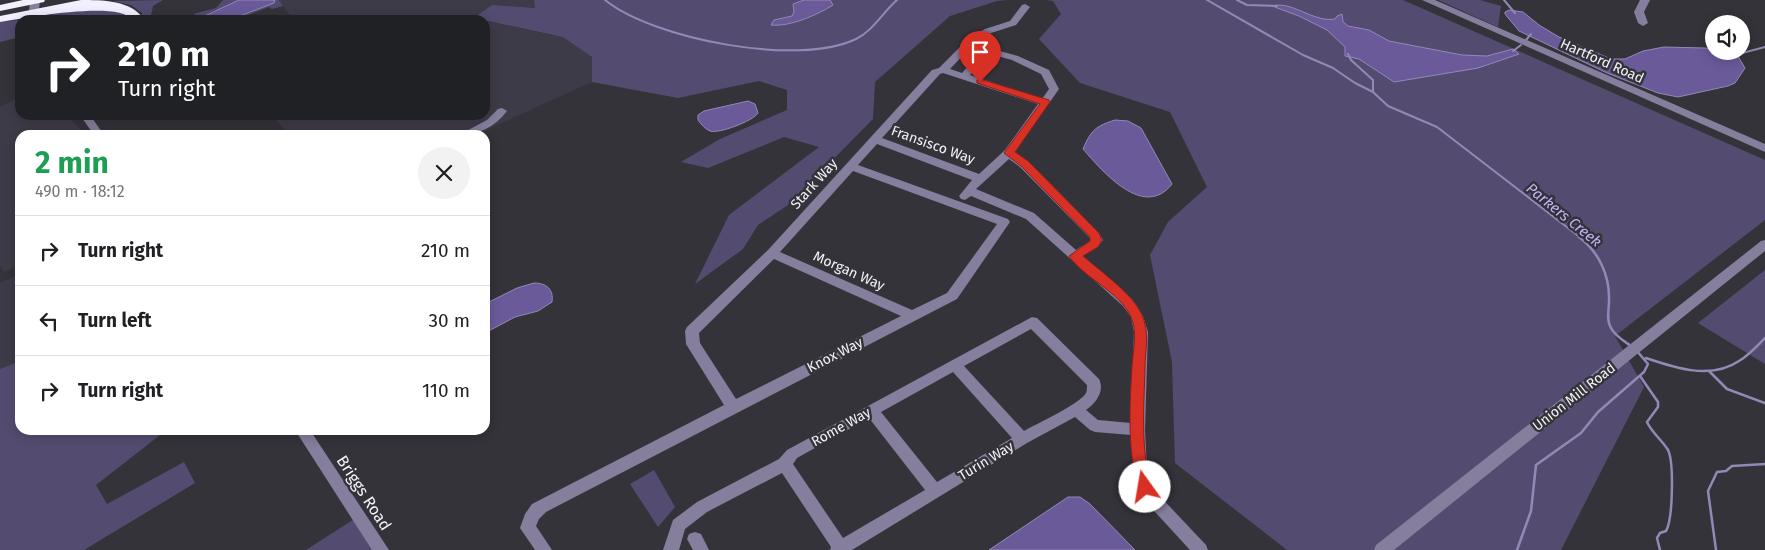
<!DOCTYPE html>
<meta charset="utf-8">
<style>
body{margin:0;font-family:"Fira Sans",sans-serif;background:#f2f2f2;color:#202124;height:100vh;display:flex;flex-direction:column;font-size:19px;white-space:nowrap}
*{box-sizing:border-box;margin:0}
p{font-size:16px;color:#757577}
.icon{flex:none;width:28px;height:28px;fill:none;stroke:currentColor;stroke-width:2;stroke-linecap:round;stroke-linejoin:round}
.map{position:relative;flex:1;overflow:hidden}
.drawer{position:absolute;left:15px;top:130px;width:475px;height:305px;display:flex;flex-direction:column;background:#fff;border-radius:15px;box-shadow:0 2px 12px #0003}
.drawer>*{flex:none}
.guide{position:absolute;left:15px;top:15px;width:475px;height:105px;border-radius:15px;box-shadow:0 2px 12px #0003;background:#202124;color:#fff;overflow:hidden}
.fabs{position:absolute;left:1705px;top:15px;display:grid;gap:10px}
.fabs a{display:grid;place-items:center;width:45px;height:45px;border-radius:50%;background:#fff;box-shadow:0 2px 12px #0003;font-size:25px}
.pin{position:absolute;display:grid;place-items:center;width:42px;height:42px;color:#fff;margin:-51px -21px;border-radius:50% 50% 50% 0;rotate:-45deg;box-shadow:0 0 5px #0007}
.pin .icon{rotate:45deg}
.me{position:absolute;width:55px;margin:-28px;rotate:347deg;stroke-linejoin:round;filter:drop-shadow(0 0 4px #0008)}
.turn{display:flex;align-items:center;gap:18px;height:105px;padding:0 20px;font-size:22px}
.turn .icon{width:65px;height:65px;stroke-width:2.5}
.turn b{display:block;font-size:35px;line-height:42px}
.round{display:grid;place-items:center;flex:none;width:52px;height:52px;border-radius:26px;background:#f2f2f2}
.overview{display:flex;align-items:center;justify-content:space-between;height:85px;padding:0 20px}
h1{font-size:30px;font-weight:700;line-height:38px;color:#1e9e55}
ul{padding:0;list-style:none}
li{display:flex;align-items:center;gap:15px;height:70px;padding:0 20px;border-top:1px solid #e0e0e0}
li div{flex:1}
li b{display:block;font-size:19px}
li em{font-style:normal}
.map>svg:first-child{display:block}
.built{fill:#3e3b48}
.green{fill:#544c70}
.water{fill:#6b5a9a;stroke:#9488b6}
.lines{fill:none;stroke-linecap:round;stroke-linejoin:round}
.stream-far1{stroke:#9488b6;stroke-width:2}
.stream{stroke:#9488b6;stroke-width:2.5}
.minor{fill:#857e9c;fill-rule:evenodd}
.highway{fill:#f2effe;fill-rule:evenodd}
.route{fill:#d93025;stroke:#8d1f18}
.labels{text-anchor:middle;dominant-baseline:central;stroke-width:5;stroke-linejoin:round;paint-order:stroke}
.street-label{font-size:14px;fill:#f3f2f7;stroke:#34333a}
.water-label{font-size:15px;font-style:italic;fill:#c3b1fa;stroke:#34333a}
.near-street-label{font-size:16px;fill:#f3f2f7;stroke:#34333a}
</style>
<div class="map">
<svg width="1765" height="550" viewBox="0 0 1765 550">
<rect width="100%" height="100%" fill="#34333a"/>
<path class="built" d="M279 0H534L536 8 492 5 475 19 482 20H293Z
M485 21 563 37 592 57V82L475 135H289L272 115H485Z
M20 97V115H67L86 135H20V265L4 272 0 265V107Z
M20 274V361L0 369V283Z"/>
<path class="green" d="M163 0 153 6 150 20H141L142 13 131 5 113 1Z
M223 0H279L283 6 272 9 269 7 235 20H168L194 17 196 15 193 14 216 8Z
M534 0H1008L997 1 950 16 875 82 873 119 788 205 758 225 743 249 695 284 729 215 819 147 784 137 708 168 681 162 720 139 787 110V90L759 81 678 98 592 82V57L563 37 474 18 492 5 535 8Z
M1047 0H1403L1765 160V220L1615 336 1644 387 1561 550H1287L1175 463 1172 362 1150 255 1168 222 1207 187 1170 112 1080 83 1039 39 1061 14 1053 1Z
M1438 0H1480L1501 6 1498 27Z
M88 6 129 12 132 20H46L55 12Z
M16 20 20 22V37L0 42V22Z
M1765 270V364L1698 323Z
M20 361V430H162L160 435 96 485 107 504 184 462 195 483 84 550H0V369Z
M654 470 675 507 658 527 630 484Z
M362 514 386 550H306Z"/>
<path class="water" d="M239 0H275L274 3 229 20H196Z
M804 0H830L833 5C817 15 790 27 771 25L774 20 792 16 794 12 793 4Z
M1272 6C1291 0 1314 23 1335 19L1337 16 1342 14 1343 22 1348 26 1369 30 1389 41 1462 55 1487 56 1513 49 1519 54 1478 68 1394 82 1359 59 1345 56V47L1327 30 1299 16Z
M1509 10 1523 12 1539 25 1559 37 1611 59H1625L1643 51 1664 47 1705 48 1736 53 1745 68 1735 83 1728 86 1678 97 1658 93 1607 73 1519 31 1505 14V12Z
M748 101 755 104 758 113C753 121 719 134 710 131 705 129 701 124 698 120V115L704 111Z
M1115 120 1128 121 1141 128 1172 184C1144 220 1103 172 1083 149 1091 130 1096 126 1115 120Z
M534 283C546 283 554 289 552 302L538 311 515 317 485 333V304L517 288Z
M1068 497H1080L1090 504 1135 550H989Z"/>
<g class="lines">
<path class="stream-far1" d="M605 0C653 39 798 67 856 39 873 31 883 12 897 0
M1207 0 1303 55 1333 68 1355 83 1373 92 1388 106 1437 127 1581 238
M1237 0 1247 5 1277 6
M1504 0 1515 13
M1526 40 1531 34
M1513 51 1521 45
M1348 54 1351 60 1373 80V92
M1735 55 1765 47"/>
<path class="stream" d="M1579 237C1599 252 1610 276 1609 301 1609 310 1606 320 1611 328 1615 336 1624 341 1631 346
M1646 358C1675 368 1711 380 1739 361 1749 355 1757 346 1765 338
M1709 371 1727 389 1765 403
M1640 376 1658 402V407L1647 422C1652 433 1662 440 1668 450 1674 462 1673 519 1666 531L1660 533 1657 538 1660 550
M1517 550 1531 511 1536 465 1581 433 1598 412 1644 372 1648 364 1637 351
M1716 550 1708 491 1717 472 1726 471 1732 466 1765 464"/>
<path class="minor" d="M30 0H40L38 20H28Z
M1422 0H1435L1765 144V152Z
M1640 0H1650L1644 12 1648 23 1643 26 1638 23 1634 12Z
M1025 4 1030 7 1016 25 991 33 974 44 1018 56 1049 70 1059 89 1015 152 1028 161 1099 233 1103 240 1101 243 1083 256 1133 300 1143 316 1148 332 1145 430 1147 470 1156 492 1206 545 1208 550H1190L1145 501 1133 470 1131 435 1095 432 1090 430 1075 417 1027 443 852 550H830L831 547 782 473 707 512 685 529 679 550H663L673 520 697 502 779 459 787 450 1032 317 1037 318 1099 379C1105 391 1096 403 1086 410L1098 420 1131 423 1134 332 1131 317 1123 306 1026 219 971 196 965 200 961 199 959 196 972 180 877 144 858 165 1008 219 1010 222 957 299 546 512 539 519 536 526 552 550H535L520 528 525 514 532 504 724 405 686 344 685 331 687 327 768 250 932 70 939 68 967 40 985 29 1010 21 1022 5ZM969 49 981 52 962 73 950 69ZM990 54 1012 60 1041 74 1049 89 1042 99 970 75ZM943 73 1038 104 1005 150 979 174 882 138 940 74ZM1009 159 1020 167 1090 238V241L1076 250 1034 213 976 189ZM853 171 997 224 947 293 912 310 780 252ZM774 259 901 316 736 399 700 343 699 333ZM1031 329 1087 385C1087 387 1087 391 1086 393 1080 404 1036 424 1024 431L964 366ZM953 372 1012 438 937 482 881 412ZM869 418 925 490 843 538 793 464 797 458Z
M502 108 507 111C495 127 478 135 459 135L487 120 498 109Z
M80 115H90L104 135H94Z
M1765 240V251L1394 550H1374L1376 545 1761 241Z
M295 430H310L389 550H372Z
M695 532 701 534 709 550H693L687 539 689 534Z"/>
<path class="highway" d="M23 0H45L44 2 0 11V5Z
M81 0C101 0 133 0 144 20H132C120 0 25 18 0 22V16Z"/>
</g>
<path class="route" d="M980 79 1049 100 1050 102 1015 152 1028 161 1099 233 1102 240 1098 247 1083 256C1101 272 1132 293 1142 315 1150 333 1145 350 1145 368 1144 407 1140 450 1152 487L1150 491 1145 493 1141 491C1126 460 1130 400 1132 366 1133 350 1138 333 1131 317 1119 291 1085 279 1069 256L1090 241V237L1021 166 1004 153 1040 104 977 83V80Z"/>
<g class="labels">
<g class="street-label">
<text transform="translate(1602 61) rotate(24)">Hartford Road</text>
<text transform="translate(933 145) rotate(20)">Fransisco Way</text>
<text transform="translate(814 184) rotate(-48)">Stark Way</text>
<text transform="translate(849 271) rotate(24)">Morgan Way</text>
<text transform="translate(835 355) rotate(-27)">Knox Way</text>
<text transform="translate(1574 397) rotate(-38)">Union Mill Road</text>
<text transform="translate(841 427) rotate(-29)">Rome Way</text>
<text transform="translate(986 461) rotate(-31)">Turin Way</text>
</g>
<g class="water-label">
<text transform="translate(1564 215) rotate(39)">Parkers Creek</text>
</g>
<g class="near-street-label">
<text transform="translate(364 493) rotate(57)">Briggs Road</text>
</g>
</g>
</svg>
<div class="fabs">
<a><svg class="icon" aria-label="sound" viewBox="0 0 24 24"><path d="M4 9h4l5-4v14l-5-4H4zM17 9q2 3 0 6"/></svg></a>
</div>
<div class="pin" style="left:980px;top:82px;background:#d93025"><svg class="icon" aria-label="arrive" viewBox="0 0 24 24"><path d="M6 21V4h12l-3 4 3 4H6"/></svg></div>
<svg class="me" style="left:1145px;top:487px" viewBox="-20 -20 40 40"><circle r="19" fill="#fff"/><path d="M0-13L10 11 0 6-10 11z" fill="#d93025"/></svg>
<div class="guide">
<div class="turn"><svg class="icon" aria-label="right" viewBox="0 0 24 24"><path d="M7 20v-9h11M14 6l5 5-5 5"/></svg><div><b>210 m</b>Turn right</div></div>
</div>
<section class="drawer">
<div class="overview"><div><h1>2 min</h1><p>490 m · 18:12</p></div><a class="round"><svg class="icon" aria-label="close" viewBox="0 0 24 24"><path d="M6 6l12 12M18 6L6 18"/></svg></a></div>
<ul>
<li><svg class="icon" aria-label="right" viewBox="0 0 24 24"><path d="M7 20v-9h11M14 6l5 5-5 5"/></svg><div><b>Turn right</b></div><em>210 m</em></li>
<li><svg class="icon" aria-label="left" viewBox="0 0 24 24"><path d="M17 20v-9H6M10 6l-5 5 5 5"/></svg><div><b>Turn left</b></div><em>30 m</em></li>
<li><svg class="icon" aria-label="right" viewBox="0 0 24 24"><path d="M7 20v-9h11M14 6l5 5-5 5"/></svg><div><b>Turn right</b></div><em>110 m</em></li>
</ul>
</section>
</div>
